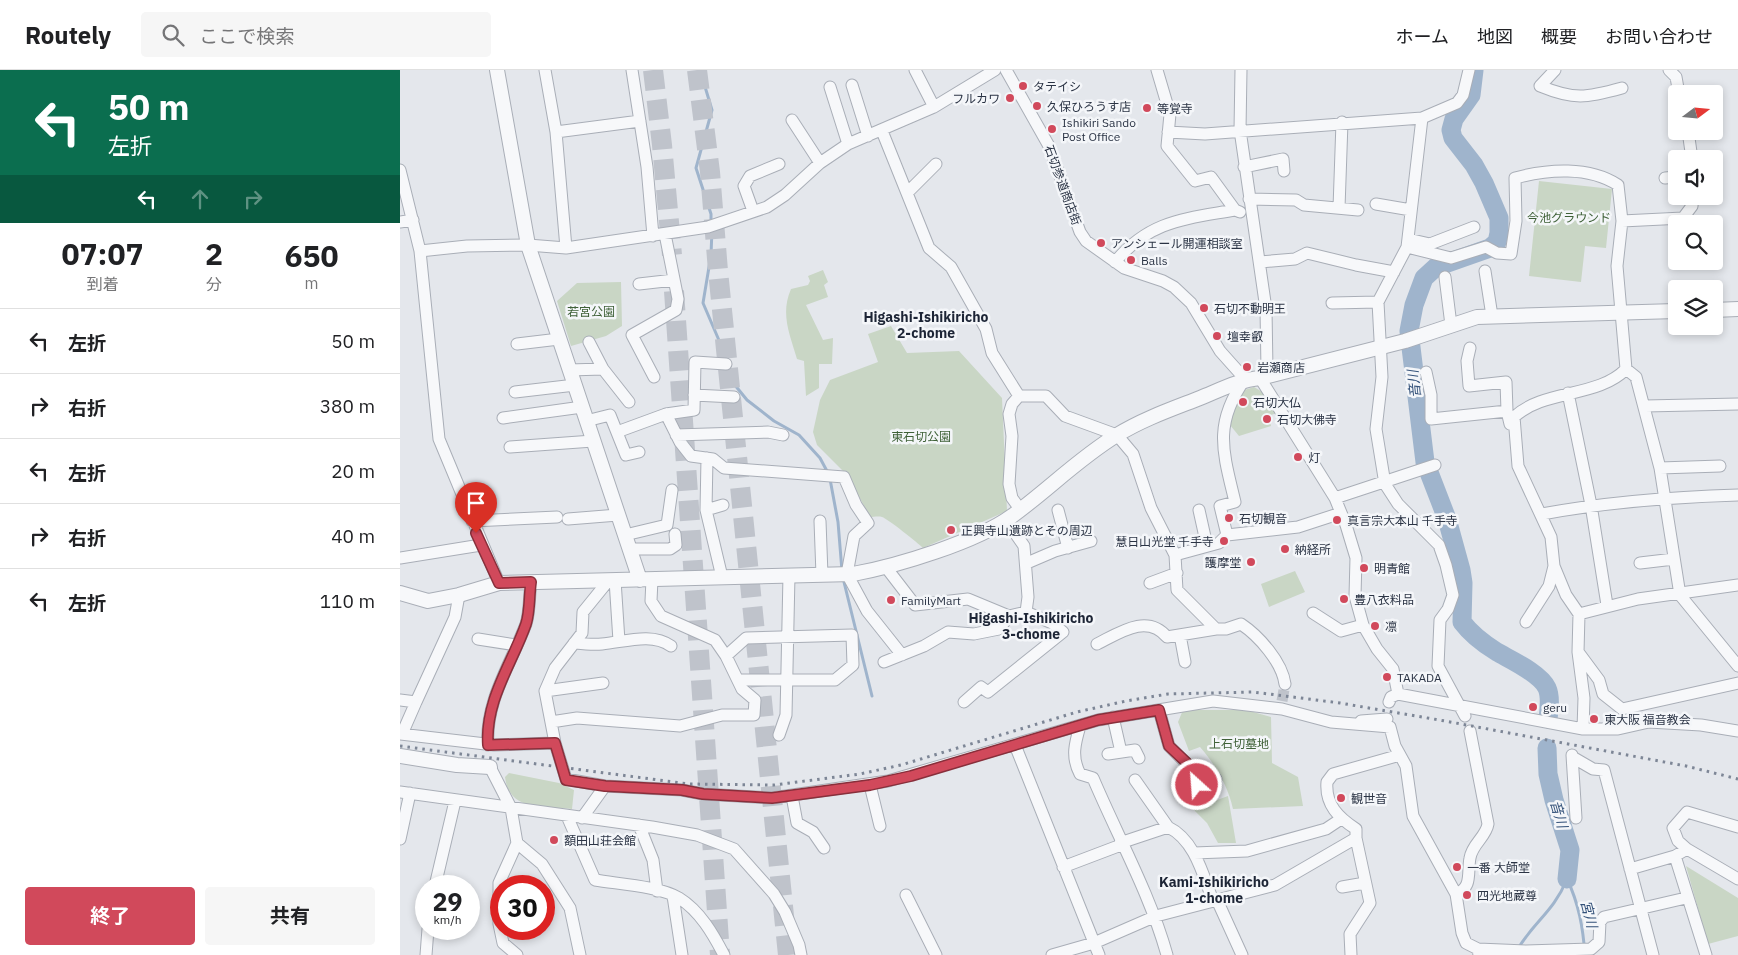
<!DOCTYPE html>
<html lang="ja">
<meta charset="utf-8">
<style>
body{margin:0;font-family:"IBM Plex Sans","Noto Sans JP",sans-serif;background:#f6f6f6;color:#202124;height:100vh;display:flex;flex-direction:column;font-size:19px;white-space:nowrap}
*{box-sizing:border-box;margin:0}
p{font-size:16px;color:#757577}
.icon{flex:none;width:28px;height:28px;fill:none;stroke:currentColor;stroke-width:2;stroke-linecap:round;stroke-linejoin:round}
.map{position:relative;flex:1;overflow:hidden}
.side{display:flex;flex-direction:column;background:#fff;width:400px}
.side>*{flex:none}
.banner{background:#0b6e4f;color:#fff;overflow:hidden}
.needle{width:32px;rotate:74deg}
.buttons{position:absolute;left:1268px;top:15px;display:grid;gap:10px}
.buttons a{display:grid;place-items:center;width:55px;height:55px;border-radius:5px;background:#fff;box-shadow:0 2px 8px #0003;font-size:25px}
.speed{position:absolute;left:15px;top:805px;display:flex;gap:10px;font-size:25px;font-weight:700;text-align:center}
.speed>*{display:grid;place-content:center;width:65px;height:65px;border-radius:50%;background:#fff;box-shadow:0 2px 8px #0003;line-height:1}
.speed small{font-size:12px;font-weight:400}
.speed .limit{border:8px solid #d22;background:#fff;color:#111}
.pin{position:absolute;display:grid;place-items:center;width:42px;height:42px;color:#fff;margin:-51px -21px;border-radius:50% 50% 50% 0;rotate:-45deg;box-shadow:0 0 5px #0007}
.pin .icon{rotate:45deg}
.me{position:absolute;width:55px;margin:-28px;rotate:334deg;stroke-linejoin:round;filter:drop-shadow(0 0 4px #0008)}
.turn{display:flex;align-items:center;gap:18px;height:105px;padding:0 25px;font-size:22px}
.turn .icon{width:65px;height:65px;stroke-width:2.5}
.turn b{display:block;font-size:35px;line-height:42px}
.lanes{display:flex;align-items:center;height:48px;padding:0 25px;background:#0003;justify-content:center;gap:25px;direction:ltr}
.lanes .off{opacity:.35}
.eta{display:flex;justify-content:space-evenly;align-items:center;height:85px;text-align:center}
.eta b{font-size:30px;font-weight:700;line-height:35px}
.button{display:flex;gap:10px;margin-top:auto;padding:10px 25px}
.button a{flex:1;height:58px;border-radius:5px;background:#d1495b;color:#fff;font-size:20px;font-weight:700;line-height:58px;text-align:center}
.button a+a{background:#f6f6f6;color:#202124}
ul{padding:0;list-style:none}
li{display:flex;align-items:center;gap:15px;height:65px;padding:0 25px;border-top:1px solid #e0e0e0}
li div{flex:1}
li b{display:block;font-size:19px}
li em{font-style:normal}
header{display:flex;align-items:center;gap:30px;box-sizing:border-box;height:70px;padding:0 25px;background:#fff;border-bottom:1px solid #e0e0e0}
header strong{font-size:24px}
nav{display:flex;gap:28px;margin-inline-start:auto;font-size:18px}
.search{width:350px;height:45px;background:#f6f6f6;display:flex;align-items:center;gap:12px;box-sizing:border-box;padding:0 18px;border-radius:5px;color:#757577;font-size:19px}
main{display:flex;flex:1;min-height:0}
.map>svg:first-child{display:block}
.green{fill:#c9d6c5}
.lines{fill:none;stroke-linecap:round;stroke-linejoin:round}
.stream{stroke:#9fb4cc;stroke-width:3}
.river{stroke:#9fb4cc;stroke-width:19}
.minor-tunnel{stroke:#bfc3cb;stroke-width:11;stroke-dasharray:11 5.5;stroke-linecap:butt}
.motorway-tunnel{stroke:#bfc3cb;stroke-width:20;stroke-dasharray:20 10;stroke-linecap:butt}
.minor-casing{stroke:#a9aeb7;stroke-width:13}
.tertiary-casing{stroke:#a9aeb7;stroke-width:16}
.minor{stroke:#f7f8fa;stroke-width:11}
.tertiary{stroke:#f7f8fa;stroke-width:14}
.rail{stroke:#7d8696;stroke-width:3;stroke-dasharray:2.5 5;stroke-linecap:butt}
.route-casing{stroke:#882f3b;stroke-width:12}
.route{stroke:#d1495b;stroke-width:9}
.poi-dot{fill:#d1495b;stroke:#f4f6f9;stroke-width:2}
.labels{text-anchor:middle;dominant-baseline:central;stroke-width:5;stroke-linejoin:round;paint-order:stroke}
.poi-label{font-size:12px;fill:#2b3445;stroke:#f4f6f9;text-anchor:start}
.street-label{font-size:12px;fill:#2b3445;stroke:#f4f6f9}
.park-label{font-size:12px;fill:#3f6138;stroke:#f4f6f9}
.neighbourhood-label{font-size:14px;font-weight:bold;fill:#1d2536;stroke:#f4f6f9}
.water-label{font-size:14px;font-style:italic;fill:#34527a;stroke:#f4f6f9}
</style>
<header>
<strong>Routely</strong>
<div class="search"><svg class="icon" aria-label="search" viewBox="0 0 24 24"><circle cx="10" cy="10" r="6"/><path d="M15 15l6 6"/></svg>ここで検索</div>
<nav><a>ホーム</a><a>地図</a><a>概要</a><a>お問い合わせ</a></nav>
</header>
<main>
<section class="side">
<div class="banner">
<div class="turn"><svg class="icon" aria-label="left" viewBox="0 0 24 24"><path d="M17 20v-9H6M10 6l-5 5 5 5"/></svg><div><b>50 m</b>左折</div></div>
<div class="lanes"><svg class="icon" aria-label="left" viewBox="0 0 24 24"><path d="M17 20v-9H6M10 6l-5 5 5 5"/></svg><svg class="icon off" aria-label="ahead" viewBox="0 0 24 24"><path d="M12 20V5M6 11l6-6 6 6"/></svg><svg class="icon off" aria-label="right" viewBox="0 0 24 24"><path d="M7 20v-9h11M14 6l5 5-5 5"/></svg></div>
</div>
<div class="eta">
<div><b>07:07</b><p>到着</p></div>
<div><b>2</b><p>分</p></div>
<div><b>650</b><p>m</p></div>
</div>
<ul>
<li><svg class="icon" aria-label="left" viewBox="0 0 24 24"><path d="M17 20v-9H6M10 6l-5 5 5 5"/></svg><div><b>左折</b></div><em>50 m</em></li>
<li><svg class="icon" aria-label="right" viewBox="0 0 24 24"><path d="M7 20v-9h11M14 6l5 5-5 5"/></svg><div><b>右折</b></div><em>380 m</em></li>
<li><svg class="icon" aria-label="left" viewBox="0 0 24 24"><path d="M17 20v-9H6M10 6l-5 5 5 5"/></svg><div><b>左折</b></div><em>20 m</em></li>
<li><svg class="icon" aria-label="right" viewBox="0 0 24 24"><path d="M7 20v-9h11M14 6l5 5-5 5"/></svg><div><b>右折</b></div><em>40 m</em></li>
<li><svg class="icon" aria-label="left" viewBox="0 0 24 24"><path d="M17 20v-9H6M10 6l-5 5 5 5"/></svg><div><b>左折</b></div><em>110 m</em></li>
</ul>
<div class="button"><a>終了</a><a>共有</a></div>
</section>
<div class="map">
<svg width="1338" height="885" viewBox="0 0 1338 885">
<rect width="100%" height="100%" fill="#e4e7ec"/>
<path class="green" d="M1139 111 1212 119 1206 178 1185 176 1181 212 1129 206Z
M423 200 428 212 424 215 428 227 406 235 423 270 433 268 432 294H419V318L406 326 404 291 397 289C390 265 380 244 391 219L408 215 410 211 408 206Z
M221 212 222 256 206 266 171 276 157 231 177 213Z
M491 256 507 283 559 281 602 328 607 441 523 478C518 473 488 449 482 447 479 446 473 447 470 447L448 406 417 375 413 362 420 330 430 310 478 292 468 264Z
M854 317 864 323 877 343 868 346 871 356 839 366 830 355 833 339 841 321Z
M895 501 905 522 869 537 861 514Z
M783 640H846L871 647 872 693 898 707 903 736 833 739C828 716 815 694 800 677L789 681 778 652Z
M109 703 159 713 174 720 172 739C145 736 109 742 105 707Z
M828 726 836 773H818L807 753 793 739Z
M1286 796 1338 828V866L1308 874Z"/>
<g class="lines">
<path class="stream" d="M300 0 312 40 296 98 311 144V152
M312 159 311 185 303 233 327 289 334 314 347 330 374 351 399 365 420 388 428 403
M430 409 438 452 442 501
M443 508 472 626
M1167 809C1179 834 1183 858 1185 885
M1119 877C1136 850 1154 841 1167 809"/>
<path class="river" d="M1074 0 1071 25 1054 49 1051 60 1053 68 1074 95 1084 113 1099 148V163L1097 172 1090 178 1036 197 1024 208 1014 235 1009 261 1025 392 1047 449 1061 500 1063 513 1062 552C1071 564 1084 574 1097 582 1111 590 1140 603 1147 618 1151 627 1149 640 1148 649
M1147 678 1148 704 1154 730 1170 780 1167 809"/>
<path class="minor-tunnel" d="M882 631 885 614"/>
<path class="motorway-tunnel" d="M253 0 262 75 272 185
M297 0 310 102 318 201 388 885
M274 221 320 885"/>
<defs>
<path id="minor" d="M145 0 156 62 166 178
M232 0 247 97 253 166
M515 0 534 37
M606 0 649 76 680 162 686 171 724 198 763 211 774 217 791 233 820 281 845 309C813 354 823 382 835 432L820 436 827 465 898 457 941 443
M757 0 770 44 767 76 795 111 811 107 835 140
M841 0 840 60 866 239 867 300 860 308 935 428 946 455 956 488 955 526 963 555 977 579 993 599 998 624
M1155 0 1140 16C1174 30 1186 28 1222 18
M1269 0 1276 7 1279 24
M452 15 468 66
M430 17 448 74
M1022 48 1007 177 978 232 982 307 976 359 985 414 998 434 1039 475 1046 495 1053 525 1048 539 1040 550 1038 596 1065 646
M392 50 420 93
M482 61 529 178 551 197 586 259 592 283 619 326H646L665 346 717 365 733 384 751 438 775 485 777 520 816 559H826L841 554C859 566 882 592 885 614
M1288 61 1292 89
M156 62 240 51
M768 62 805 64 1022 48 1057 33 1063 25 1069 0
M844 97 883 89 884 101
M0 100 20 181 39 369 99 513
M1265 108 1276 107
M507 123 536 94
M849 129 896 130 904 135 958 140
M976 134 1011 140
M939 138 942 52
M353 141 344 116 350 106 379 94
M0 152 13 150
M1008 169 1030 174 1074 157
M1007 177 1051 188 1086 177 1097 183 1111 184 1116 151 1115 108C1148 99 1189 96 1218 115L1222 151
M20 181 67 176 128 175 166 178 308 157 367 137 385 125 420 93 448 74 534 37 595 0
M715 192C750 150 785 149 835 140L840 142
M860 192 895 189 907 183 956 195 994 202
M1085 201 1092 246
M1045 207 1051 255
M239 214 274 210
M932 233 978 232
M189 272 203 299 229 332
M117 274 159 269
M1070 278 1067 291 1069 316 1106 312 1107 341
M1226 299 1236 307 1260 398 1280 525 1338 596
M169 300 203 299
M1026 302 1031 325V349L1107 341 1110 354
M254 307 232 265 276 240 278 229 265 164
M115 322 175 315
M1168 323 1191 435 1207 535
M294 325 334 327
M619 326 612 334 609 344 612 366 609 414 612 428 620 439
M1245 336 1338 334
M266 344 294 340 295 292 326 294
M103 348 182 337
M186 351 210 345 226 385 239 382
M217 362 266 344 280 372 291 386 313 389 324 398 444 407 456 435 468 453 454 466 447 504 467 541 502 585
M276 365 368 362 383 365
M110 377 193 371
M1260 398 1320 396
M935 428 1035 395
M306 440 307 388
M658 440 668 478
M799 440 807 476
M1142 444C1207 432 1272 427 1338 425
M168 449 218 445
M606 450 624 476 628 527 626 542
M72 451 157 447
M420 451 422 505
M225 465 267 455 272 420
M230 479H270L276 475 275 464
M775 485 819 473 827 465
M0 488 81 475
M627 493 655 481 691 471
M1240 493 1274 489
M485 496 515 535 568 529 609 546 626 542 652 553 663 562 588 622 581 617 564 632
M322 507 306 440 323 435
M209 510 183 542 182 563 155 598 145 621 155 673 166 709 205 716 282 720 303 724 372 728 488 711 698 650 813 631 882 639 931 652 990 657 995 676 1006 696 1013 746 1056 824 1062 863 1066 873 1078 879
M215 510 219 571
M750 513 777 503
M913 543 941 561 963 555
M1179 544 1238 529 1338 515
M1126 552 1149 516 1154 496
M780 565 785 592
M78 569 116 575
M174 573C184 574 193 575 202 574 224 572 252 562 271 576
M697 574C719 563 747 543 767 567L816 559
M1179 583 1199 610 1203 624 1222 639 1338 613
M326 586 346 568 452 565 453 595 435 610H338
M484 592 524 576 548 562 574 564 599 559 609 546
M145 621 203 613
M0 630 16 632 55 547 59 525
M989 632 991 627 998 624 1183 659H1218L1249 652 1301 655 1338 661
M759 640 769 676 786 693 797 715 816 709
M713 647 721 682
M961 651 987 649
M151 652 177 648 280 656 322 645H354L355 630 342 619 326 586 315 570 261 546 251 531 252 509
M680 656C675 673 671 687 680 704L693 708C718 767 750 824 767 885
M1183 659 1184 628 1178 582 1179 544 1166 525 1154 496 1151 467 1118 396 1114 347C1144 319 1198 328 1226 299L1217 196 1222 151 1283 148 1292 136 1293 126
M0 664 94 675 155 673
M2 664 16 632
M379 665 386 645 389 505
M88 675C85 631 111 594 126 554 130 542 129 526 131 512
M615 675 699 885
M708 684 735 680 739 688
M1172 685 1176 748
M1174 688 1193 699 1204 700 1253 885
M90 697 111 738 117 773 99 813V854L103 873 117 885
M735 710 768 757
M470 715 480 756
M783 720 797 715
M0 722 252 757 297 765 334 779 374 824 385 842 399 875 401 885
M392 726 397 753 413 762 424 778
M167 746 195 810C218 814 259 816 279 828 300 841 313 864 324 885
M182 748 205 716
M239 755 253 790 257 821
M0 769 10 723
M117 773 142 794 170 838 180 885
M720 773 768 757C795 770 803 805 813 831
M1287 779 1338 809
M794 783 847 781 926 759 941 749
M1275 786 1306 885
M663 797 721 775
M1230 799 1275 786 1287 779 1278 771 1273 758 1287 742 1338 757
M35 816 55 731
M942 817 965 813
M1056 824C1073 817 1067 803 1070 788 1072 774 1086 767 1088 754L1070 661
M506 825 536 885
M273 826 282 885
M817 830 842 885
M26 885 28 859
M652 885 694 873 756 846 875 815 956 768
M951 885 950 864 970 833 956 768V759C939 748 925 735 927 712L933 704 1000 685
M1079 885 1078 879 1126 881 1191 879 1199 872 1200 852 1204 847 1286 828"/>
<path id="tertiary" d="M97 0 128 175 240 510
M1314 240 1338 239
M0 523 28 531 59 525 99 513 453 504C497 496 576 472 612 446 648 420 679 388 717 365 743 349 772 339 800 328 820 320 839 310 860 308L1005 271 1077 247 1276 241
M0 686 57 695 90 697"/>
</defs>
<use href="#minor" class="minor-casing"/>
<use href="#tertiary" class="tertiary-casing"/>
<use href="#minor" class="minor"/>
<use href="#tertiary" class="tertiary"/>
<path class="rail" d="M0 676 289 714 374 715 460 704 501 695 677 642 726 631 768 624 853 622 940 633 1045 651 1286 696 1338 709"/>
</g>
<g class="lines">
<defs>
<path id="route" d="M76 463 99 513 131 512C129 526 130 542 126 554 112 594 85 630 88 675L155 673 166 710 205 716 282 720 303 724 372 728 470 715 511 706 698 650 759 640 769 676 786 692 797 715"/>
</defs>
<use href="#route" class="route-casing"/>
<use href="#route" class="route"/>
</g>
<g class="poi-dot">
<circle cx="623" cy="16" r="5"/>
<circle cx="610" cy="28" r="5"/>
<circle cx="637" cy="36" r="5"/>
<circle cx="747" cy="38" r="5"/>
<circle cx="652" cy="59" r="5"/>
<circle cx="701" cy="173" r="5"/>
<circle cx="731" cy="190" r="5"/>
<circle cx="804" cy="238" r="5"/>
<circle cx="817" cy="266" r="5"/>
<circle cx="847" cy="297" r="5"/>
<circle cx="843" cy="332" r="5"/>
<circle cx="867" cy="349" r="5"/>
<circle cx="898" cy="387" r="5"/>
<circle cx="829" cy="448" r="5"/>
<circle cx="937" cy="450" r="5"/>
<circle cx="551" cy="460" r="5"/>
<circle cx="824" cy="471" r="5"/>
<circle cx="885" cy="479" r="5"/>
<circle cx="851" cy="492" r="5"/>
<circle cx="964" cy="498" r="5"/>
<circle cx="944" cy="529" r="5"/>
<circle cx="491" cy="530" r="5"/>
<circle cx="975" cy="556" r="5"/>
<circle cx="987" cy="607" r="5"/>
<circle cx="1133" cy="637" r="5"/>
<circle cx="1194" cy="649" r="5"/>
<circle cx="941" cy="728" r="5"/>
<circle cx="154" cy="770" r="5"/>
<circle cx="1057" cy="797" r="5"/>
<circle cx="1067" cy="825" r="5"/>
</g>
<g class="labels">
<g class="poi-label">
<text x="633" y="16">タテイシ</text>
<text x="600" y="28" text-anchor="end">フルカワ</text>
<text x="647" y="36">久保ひろうす店</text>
<text x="757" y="38">等覚寺</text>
<text x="662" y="52">Ishikiri Sando<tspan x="662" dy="14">Post Office</tspan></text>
<text x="711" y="173">アンシェール開運相談室</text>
<text x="741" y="190">Balls</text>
<text x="814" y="238">石切不動明王</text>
<text x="827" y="266">壇幸叡</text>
<text x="857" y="297">岩瀬商店</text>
<text x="853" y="332">石切大仏</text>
<text x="877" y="349">石切大佛寺</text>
<text x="908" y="387">灯</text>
<text x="839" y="448">石切観音</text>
<text x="947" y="450">真言宗大本山 千手寺</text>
<text x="561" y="460">正興寺山遺跡とその周辺</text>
<text x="814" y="471" text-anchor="end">慧日山光堂 千手寺</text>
<text x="895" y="479">納経所</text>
<text x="841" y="492" text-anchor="end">護摩堂</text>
<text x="974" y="498">明青館</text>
<text x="954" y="529">豊八衣料品</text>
<text x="501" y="530">FamilyMart</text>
<text x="985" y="556">凛</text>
<text x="997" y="607">TAKADA</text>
<text x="1143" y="637">geru</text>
<text x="1204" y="649">東大阪 福音教会</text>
<text x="951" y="728">観世音</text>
<text x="164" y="770">額田山荘会館</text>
<text x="1067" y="797">一番 大師堂</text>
<text x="1077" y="825">四光地蔵尊</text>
</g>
<g class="street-label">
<text transform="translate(663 115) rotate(70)">石切参道商店街</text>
</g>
<g class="park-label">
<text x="1169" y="147">今池グラウンド</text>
<text x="191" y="241">若宮公園</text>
<text x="521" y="366">東石切公園</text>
<text x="839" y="673">上石切墓地</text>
</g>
<g class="neighbourhood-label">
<text x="526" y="247">Higashi-Ishikiricho<tspan x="526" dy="16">2-chome</tspan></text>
<text x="631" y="548">Higashi-Ishikiricho<tspan x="631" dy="16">3-chome</tspan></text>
<text x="814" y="812">Kami-Ishikiricho<tspan x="814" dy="16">1-chome</tspan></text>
</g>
<g class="water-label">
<text transform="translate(1014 314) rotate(-96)">音川</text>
<text transform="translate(1159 744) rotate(74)">音川</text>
<text transform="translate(1189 844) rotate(76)">宮川</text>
</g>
</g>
</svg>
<div class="buttons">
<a><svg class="needle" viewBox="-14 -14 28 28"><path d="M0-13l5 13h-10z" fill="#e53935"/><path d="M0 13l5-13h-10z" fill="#757577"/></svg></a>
<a><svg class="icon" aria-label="sound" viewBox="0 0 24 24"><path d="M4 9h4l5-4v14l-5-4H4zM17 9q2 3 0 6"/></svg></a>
<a><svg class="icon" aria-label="search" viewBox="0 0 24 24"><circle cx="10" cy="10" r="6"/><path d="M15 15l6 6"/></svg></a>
<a><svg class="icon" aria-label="layers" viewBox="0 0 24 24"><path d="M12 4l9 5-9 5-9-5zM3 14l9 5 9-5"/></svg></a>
</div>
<div class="speed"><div>29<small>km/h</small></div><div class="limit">30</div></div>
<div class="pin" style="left:76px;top:463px;background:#d93025"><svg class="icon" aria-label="arrive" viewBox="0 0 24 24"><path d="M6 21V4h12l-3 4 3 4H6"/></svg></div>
<svg class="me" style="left:797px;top:715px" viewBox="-20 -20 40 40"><circle r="17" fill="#d1495b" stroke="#fff" stroke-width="3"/><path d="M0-11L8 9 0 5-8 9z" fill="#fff"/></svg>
</div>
</main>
